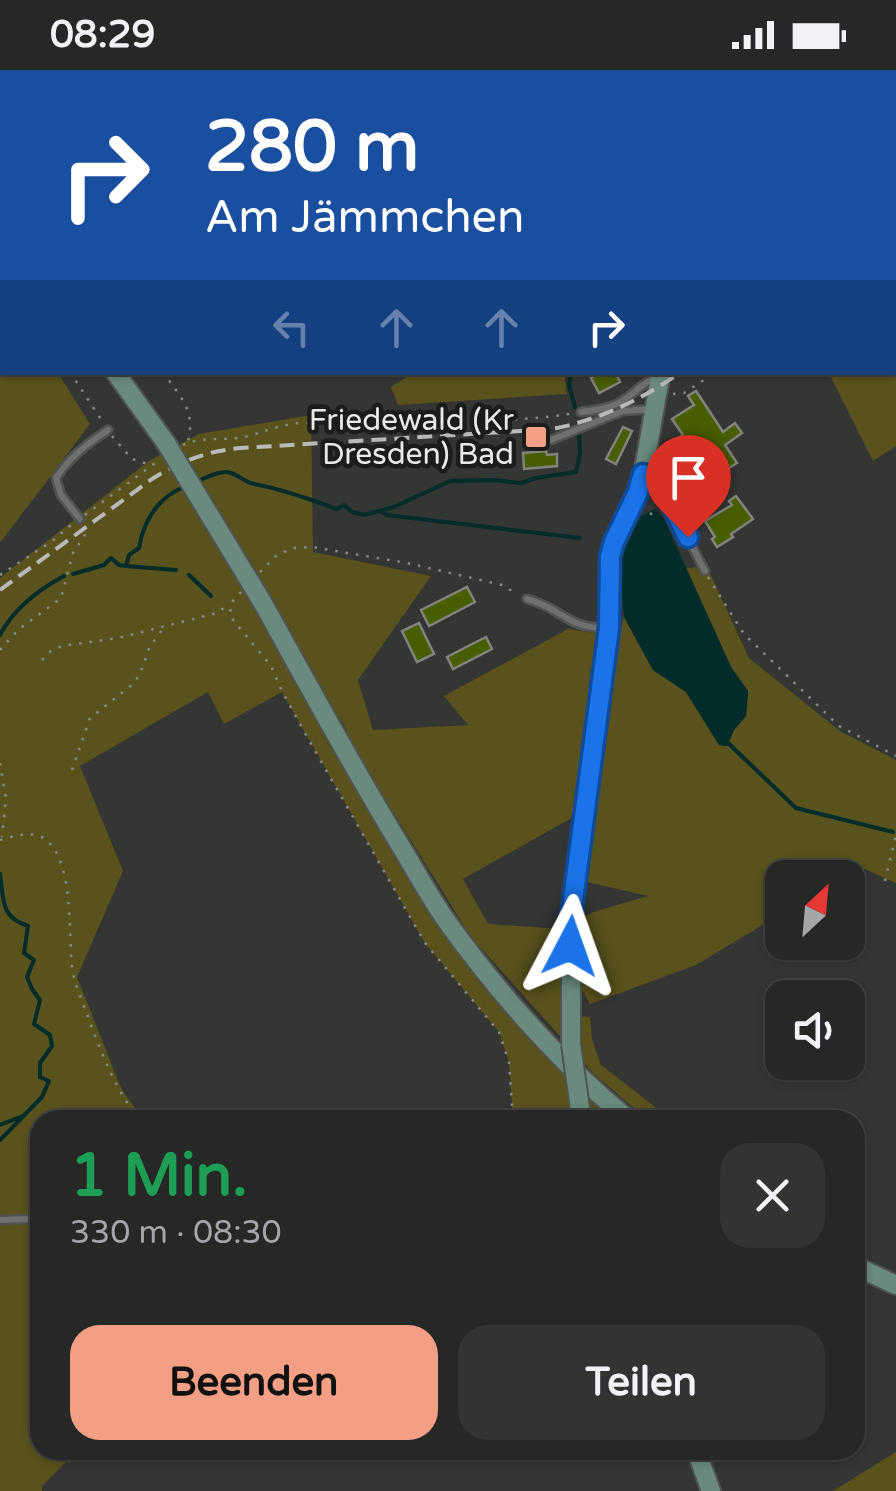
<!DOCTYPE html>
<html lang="de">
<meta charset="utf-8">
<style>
body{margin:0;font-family:"Varela Round",sans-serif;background:#323432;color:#f1f3f6;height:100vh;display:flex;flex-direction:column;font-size:38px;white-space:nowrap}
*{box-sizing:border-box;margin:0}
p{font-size:32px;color:#a4a6a7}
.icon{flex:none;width:55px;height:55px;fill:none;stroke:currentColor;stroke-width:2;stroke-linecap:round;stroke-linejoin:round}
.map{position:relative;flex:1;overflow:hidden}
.panel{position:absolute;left:30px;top:1040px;width:835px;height:350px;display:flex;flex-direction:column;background:#262826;border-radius:30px;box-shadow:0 2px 8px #0004,0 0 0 2px #424443}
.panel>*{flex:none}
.banner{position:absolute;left:0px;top:0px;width:898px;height:305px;box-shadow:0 2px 8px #0004,0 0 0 2px #424443;background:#1a4fa0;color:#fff;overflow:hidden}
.needle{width:65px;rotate:26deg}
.controls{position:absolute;left:765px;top:790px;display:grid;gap:20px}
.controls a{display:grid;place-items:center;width:100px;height:100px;border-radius:20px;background:#262826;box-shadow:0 2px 8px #0004,0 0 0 2px #424443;font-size:50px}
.pin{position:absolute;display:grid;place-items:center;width:85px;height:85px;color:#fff;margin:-102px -42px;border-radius:50% 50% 50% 0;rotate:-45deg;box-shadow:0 0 10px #0007}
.pin .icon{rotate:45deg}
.me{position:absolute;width:110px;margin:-55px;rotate:4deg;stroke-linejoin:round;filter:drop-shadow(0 0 8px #0008)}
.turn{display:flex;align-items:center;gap:35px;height:210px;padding:0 40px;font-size:45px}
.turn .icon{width:130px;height:130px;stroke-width:2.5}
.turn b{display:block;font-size:70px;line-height:85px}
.lanes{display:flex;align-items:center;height:95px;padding:0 40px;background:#0003;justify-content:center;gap:50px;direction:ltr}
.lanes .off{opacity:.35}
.round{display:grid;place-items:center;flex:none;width:105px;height:105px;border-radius:30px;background:#323432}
.headline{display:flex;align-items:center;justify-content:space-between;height:170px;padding:0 40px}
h1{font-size:60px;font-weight:700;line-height:75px;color:#1e9e55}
.action{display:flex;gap:20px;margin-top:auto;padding:20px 40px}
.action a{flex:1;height:115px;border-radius:30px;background:#f39f85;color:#111;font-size:40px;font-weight:700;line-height:115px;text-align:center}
.action a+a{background:#323432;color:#f1f3f6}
.status{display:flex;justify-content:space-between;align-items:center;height:70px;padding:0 50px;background:#262826;direction:ltr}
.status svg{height:28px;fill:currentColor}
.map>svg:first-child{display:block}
.green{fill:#59521d}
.water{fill:#022c29}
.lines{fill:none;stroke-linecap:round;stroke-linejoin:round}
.stream{stroke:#022c29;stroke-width:4}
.building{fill:#475d00;stroke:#81837e;stroke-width:2.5}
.lane-casing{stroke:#505350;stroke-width:11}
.street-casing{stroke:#505350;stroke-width:16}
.secondary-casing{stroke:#505350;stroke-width:22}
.path{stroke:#888a88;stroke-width:2.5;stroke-dasharray:2.5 8;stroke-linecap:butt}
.lane{stroke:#6d706d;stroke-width:6}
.street{stroke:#6d706d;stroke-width:11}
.secondary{stroke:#6a8a7d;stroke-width:18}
.rail{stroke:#b8bab8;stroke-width:4;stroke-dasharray:15 8;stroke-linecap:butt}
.secondary-bridge-casing{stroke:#505350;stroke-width:22;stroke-linecap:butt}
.secondary-bridge{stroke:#6a8a7d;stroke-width:18}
.route-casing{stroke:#114b97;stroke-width:25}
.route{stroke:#1a73e8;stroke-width:18}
.poi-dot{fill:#f39f85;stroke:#1b1d1b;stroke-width:4}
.labels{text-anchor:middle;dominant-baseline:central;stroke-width:9;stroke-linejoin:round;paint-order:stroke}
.poi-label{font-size:30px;fill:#e9ebe9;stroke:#1b1d1b;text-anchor:end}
</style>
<div class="status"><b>08:29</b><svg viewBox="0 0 49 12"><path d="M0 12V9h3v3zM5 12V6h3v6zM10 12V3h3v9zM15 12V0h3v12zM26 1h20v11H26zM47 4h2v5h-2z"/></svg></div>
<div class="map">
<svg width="896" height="1421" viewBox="0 0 896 1421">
<rect width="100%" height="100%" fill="#333633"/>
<path class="green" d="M779 0H896V376L873 391 829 303 895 302V2H778Z
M0 219 2 222V302L58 303 90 354 0 473Z
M407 303H568L565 309 567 324 398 335 391 317 408 306Z
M311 345 313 482 431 506 358 610 373 660 468 655 444 626 568 559 600 564 577 745 463 809 488 854 561 859 562 945 590 947 592 969 601 995 672 1050H648L594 1004 471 867 357 684 342 651 314 637 416 815 618 1050H513L509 992 499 962 425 873 282 622 224 654 208 622 80 696 123 801 77 907 121 1018 143 1050H40V1380H85L69 1389 42 1416V1421H0V508L149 391 199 364Z
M707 497 749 588 840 661 896 690V813L860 797 841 807 782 808V843L696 895 590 934 580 916 579 851 593 842 648 826 587 812 618 567 624 547 653 600 686 622 719 675 727 676 734 660 746 646 748 621 731 597 686 498Z
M896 1382V1421H833Z"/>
<path class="water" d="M655 439 664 449 731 597 748 621 746 646 734 660 727 676 719 675 686 622 653 600 624 547 618 490 637 448Z"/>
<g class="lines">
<path class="stream" d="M836 2 838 0
M571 302 569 315 575 337
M195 412C204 409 216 402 225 402 237 402 243 412 254 414 281 419 309 429 337 439L344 435 352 442 364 445 394 437 450 411 492 410 521 413 536 408 576 402 580 383 579 365
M382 442 387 445 580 468
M126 496 176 500
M73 504 104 495 111 488 119 495 126 496 129 485 139 478C144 449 158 427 186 416
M189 505 211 526
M0 565C14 538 38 520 64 506
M727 672 796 738 893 762
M0 804C4 830 0 847 28 856L24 883 34 890 27 907 32 919 40 930 34 954 50 965 52 976 40 993V1007L49 1011 42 1027 0 1070
M0 1055 23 1046"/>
</g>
<path class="building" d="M601 302H615L620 312 599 323 591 308Z
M696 321 723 362 735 353 742 363 725 375 737 393 697 419 677 389 683 386 673 372 683 365 672 349 694 335 688 326Z
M623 357 632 361 616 394 606 389Z
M546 381 547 385 557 384V396L524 399 523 383Z
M736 426 753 449 731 464 733 467 717 477 712 469 715 467 705 451 732 435 729 431Z
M467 517 475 532 429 556 421 540Z
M419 553 434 584 417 592 402 561Z
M486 567 492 579 453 599 447 587Z"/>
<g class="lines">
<defs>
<path id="lane" d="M581 342C598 340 614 338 628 327 638 320 644 312 655 308
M551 370 623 341 653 339
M647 405 659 413 705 501
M80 449 61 425 56 408C70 387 87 374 108 360
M527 529C562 538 567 559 608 558
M0 1150 29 1149 40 1151"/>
<path id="street" d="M613 0 615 2"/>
<path id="secondary" d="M540 0 542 2
M0 166 2 169
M115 302 166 373
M264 535C308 615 352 696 400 775 416 801 430 828 448 853 500 925 560 993 629 1050
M571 974V846L609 558 610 486 614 472 638 422 643 404 661 302
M855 1196 896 1215
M696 1380 711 1421"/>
</defs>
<use href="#lane" class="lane-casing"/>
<use href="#street" class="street-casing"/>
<use href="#secondary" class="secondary-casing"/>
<path class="path" d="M245 2 247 0
M895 144 896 143
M0 202 2 205
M895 233 896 234
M0 285 2 283
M70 302 102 351
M163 302C180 327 196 340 188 371
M673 324 684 323 716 302
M112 366 132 389 148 394
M528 366 530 375 544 372
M183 375C201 366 224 371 244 367 265 362 283 353 305 353 323 353 339 362 358 363 394 363 430 355 466 352 503 349 538 350 574 343
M85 445 159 390
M651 445V436
M260 502 277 485 294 478 312 477 407 493 502 515 517 524
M0 505 51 472 71 455
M708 507 744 564 839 656 896 686
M241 522 231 533 230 546 271 596 282 621 306 665 425 873 499 962 509 992 513 1050
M0 580 18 560 61 528 73 483 85 465 86 456
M42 590 51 581 62 576 118 568 217 543 229 534
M0 693 6 729 2 767
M72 700 90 648 133 614 140 604 150 576 166 555
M0 770C14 766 32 760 45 769 76 793 67 867 73 903 76 918 83 933 88 947 102 984 115 1020 140 1050
M885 811 896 765"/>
<use href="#lane" class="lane"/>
<use href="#street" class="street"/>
<use href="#secondary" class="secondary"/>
<path class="rail" d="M895 156 896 155
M0 520 152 409C181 391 207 381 241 378L553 359C601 349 641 330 681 302"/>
<defs>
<path id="secondary-bridge" d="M166 373 264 535
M571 974 581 1046"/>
</defs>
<use href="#secondary-bridge" class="secondary-bridge-casing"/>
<use href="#secondary-bridge" class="secondary-bridge"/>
</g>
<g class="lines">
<defs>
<path id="route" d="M570 876 571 846 609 558 610 486 614 472 638 422 643 404 660 412 688 467"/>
</defs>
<use href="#route" class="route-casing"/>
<use href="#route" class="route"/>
</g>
<rect class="poi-dot" x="524" y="355" width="24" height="24" rx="5"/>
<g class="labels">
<g class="poi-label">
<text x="514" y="350">Friedewald (Kr<tspan x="514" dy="34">Dresden) Bad</tspan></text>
</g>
</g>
</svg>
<div class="controls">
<a><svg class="needle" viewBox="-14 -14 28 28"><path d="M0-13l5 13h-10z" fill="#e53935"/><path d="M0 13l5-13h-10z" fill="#a4a6a7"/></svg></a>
<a><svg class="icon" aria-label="sound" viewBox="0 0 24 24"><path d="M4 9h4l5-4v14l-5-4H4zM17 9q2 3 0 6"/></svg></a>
</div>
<div class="pin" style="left:688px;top:467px;background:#d93025"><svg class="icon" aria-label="arrive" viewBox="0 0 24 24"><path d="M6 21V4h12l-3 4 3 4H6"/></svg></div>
<svg class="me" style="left:570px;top:876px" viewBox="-20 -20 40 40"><path d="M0-17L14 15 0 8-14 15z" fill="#1a73e8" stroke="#fff" stroke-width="4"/></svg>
<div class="banner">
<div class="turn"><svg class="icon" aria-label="right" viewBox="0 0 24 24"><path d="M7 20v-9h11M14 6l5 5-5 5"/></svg><div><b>280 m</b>Am Jämmchen</div></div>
<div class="lanes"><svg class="icon off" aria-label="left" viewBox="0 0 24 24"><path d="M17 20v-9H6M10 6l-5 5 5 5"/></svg><svg class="icon off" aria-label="ahead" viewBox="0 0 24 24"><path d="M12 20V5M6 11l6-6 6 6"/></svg><svg class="icon off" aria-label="ahead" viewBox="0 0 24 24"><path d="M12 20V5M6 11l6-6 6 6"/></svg><svg class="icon" aria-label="right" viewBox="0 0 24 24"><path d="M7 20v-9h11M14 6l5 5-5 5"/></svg></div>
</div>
<section class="panel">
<div class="headline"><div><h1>1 Min.</h1><p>330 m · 08:30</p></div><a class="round"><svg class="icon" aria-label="close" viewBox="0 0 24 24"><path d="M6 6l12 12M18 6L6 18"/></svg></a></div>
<div class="action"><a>Beenden</a><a>Teilen</a></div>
</section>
</div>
